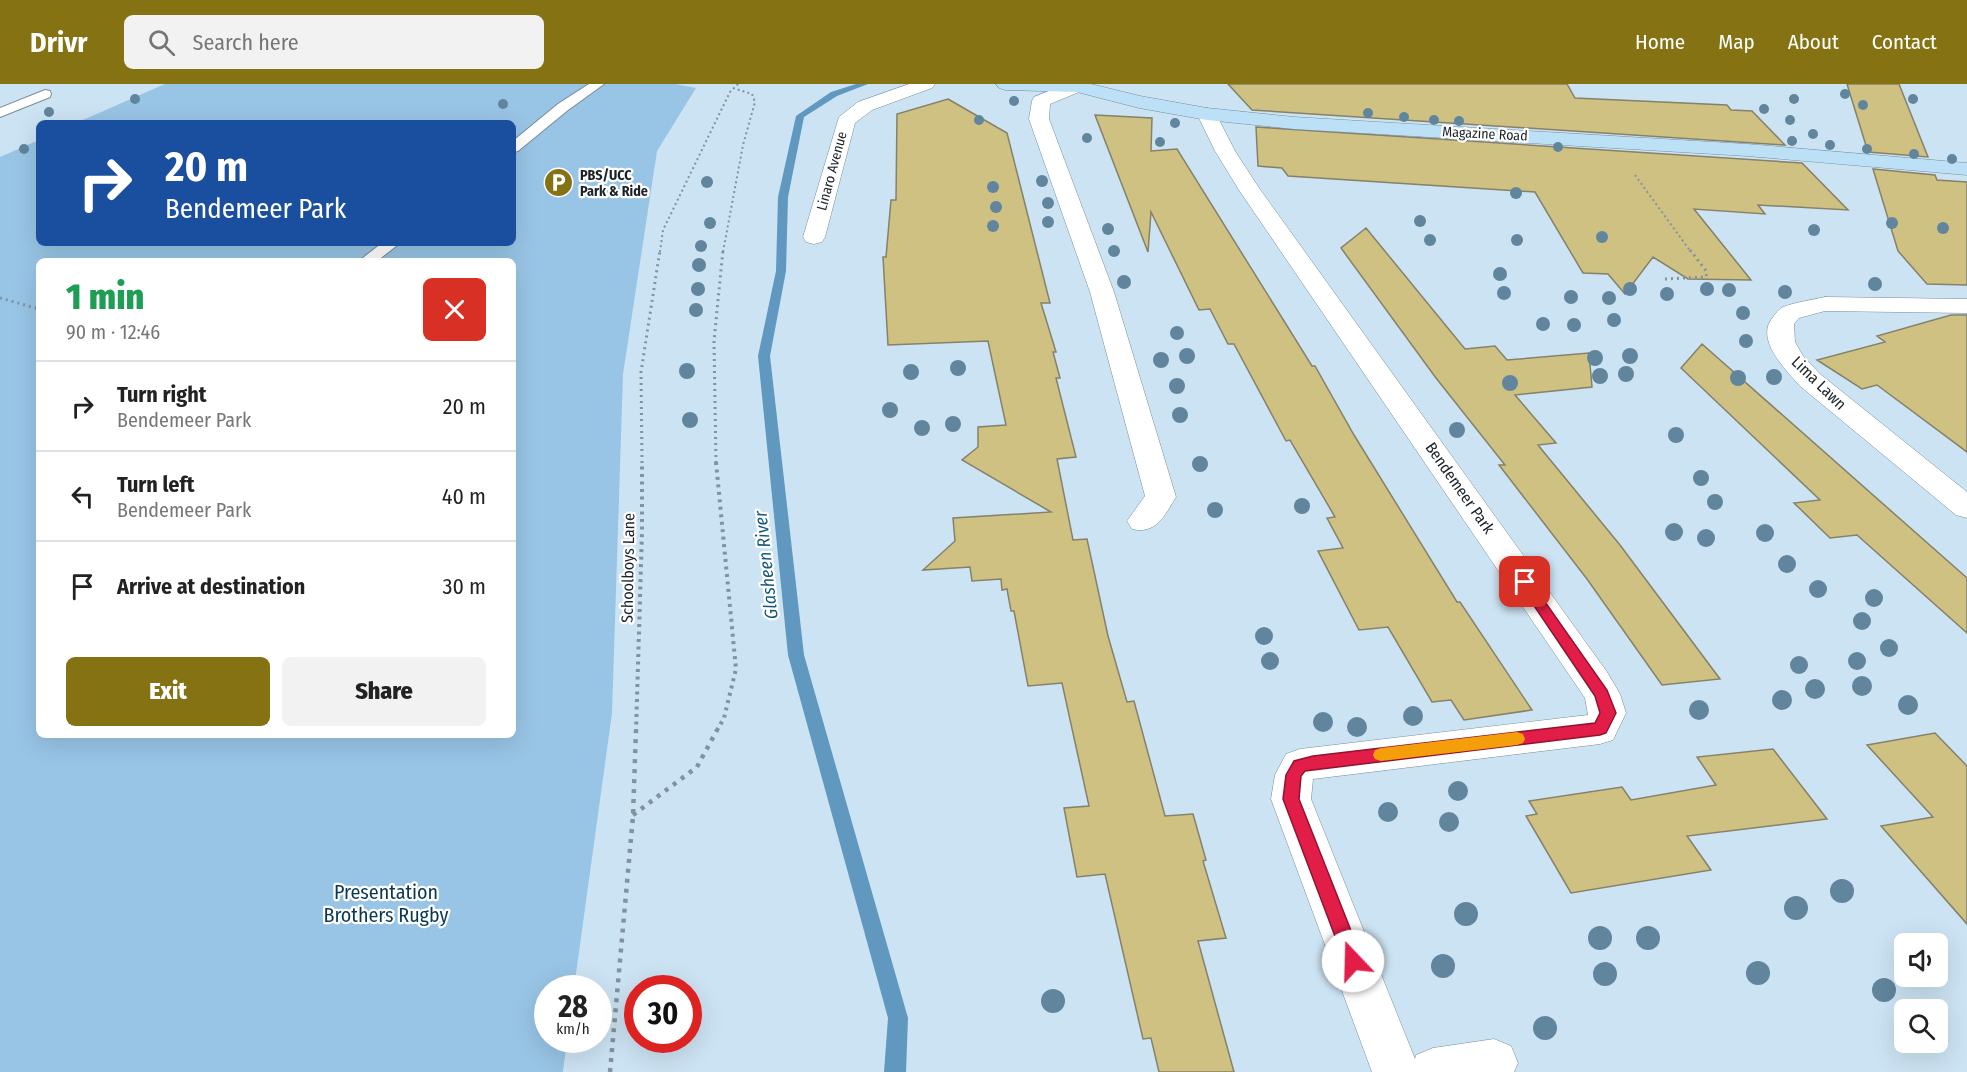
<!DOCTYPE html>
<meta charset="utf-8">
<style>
body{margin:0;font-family:"Fira Sans Condensed",sans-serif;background:#f2f2f2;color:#222;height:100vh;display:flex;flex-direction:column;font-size:22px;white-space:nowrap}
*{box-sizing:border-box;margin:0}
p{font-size:20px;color:#767676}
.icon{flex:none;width:33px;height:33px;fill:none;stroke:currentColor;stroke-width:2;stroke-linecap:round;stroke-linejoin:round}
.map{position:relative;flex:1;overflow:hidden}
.panel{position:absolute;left:36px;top:174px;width:480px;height:480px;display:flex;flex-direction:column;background:#fff;border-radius:9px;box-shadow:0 6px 24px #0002}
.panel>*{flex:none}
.hud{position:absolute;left:36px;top:36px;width:480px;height:126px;border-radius:9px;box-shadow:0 6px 24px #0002;background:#1a4fa0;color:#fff;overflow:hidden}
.fabs{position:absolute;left:1894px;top:849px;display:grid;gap:12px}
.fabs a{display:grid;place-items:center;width:54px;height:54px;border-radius:9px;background:#fff;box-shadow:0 6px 24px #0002;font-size:30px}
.speed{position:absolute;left:534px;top:891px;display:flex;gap:12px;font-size:30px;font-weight:700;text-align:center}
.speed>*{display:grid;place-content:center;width:78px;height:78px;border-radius:50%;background:#fff;box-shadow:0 6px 24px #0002;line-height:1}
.speed small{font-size:15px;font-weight:400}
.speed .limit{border:9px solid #d22;background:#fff;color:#111}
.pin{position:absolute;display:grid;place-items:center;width:51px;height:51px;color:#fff;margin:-26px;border-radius:12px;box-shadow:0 3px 9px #0006}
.me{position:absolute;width:66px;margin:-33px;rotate:339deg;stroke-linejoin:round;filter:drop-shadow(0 0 4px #0008)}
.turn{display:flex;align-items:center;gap:21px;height:126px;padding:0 30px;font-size:27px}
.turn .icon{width:78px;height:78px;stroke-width:2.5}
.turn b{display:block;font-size:42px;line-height:51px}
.round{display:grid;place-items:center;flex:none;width:63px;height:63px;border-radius:9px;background:#f2f2f2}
.summary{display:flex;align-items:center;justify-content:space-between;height:102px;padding:0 30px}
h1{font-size:36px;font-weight:800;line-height:45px;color:#1e9e55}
.cta{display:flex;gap:12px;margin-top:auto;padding:12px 30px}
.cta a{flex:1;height:69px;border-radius:9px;background:#847213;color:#fff;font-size:24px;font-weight:800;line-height:69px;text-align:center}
.cta a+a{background:#f2f2f2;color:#222}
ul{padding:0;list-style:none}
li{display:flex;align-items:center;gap:18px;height:90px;padding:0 30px;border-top:2px solid #e0e0e0}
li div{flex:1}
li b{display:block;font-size:22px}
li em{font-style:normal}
header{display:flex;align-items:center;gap:36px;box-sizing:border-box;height:84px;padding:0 30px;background:#847213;color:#fff}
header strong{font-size:28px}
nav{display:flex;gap:33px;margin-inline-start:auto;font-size:21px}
.search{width:420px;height:54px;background:#f2f2f2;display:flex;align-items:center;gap:15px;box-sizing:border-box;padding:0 21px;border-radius:9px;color:#767676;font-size:22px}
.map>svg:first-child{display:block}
.green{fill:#98c4e5;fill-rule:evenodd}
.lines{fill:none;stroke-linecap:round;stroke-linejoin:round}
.stream{fill:#6098c0;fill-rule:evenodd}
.building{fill:#cfc182;stroke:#85816a;stroke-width:1.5}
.service-casing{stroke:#778c9b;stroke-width:2}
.minor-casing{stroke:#778c9b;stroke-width:1}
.secondary-casing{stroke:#778c9b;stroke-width:1}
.path-far3{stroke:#82939f;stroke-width:2;stroke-dasharray:2 3;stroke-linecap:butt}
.path-far2{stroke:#82939f;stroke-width:3;stroke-dasharray:2 4;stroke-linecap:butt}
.path-far1{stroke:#82939f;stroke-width:4;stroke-dasharray:3 4.5;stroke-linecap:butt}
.path{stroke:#82939f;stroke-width:4.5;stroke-dasharray:4 6;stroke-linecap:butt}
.service{fill:#fff;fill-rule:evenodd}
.minor{fill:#fff;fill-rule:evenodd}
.secondary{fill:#bce1f6;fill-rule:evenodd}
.tree{fill:#61859c}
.route{fill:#e11d48;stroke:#92132f;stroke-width:1.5}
.slow{fill:#f59e0b}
.labels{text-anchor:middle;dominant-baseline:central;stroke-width:4.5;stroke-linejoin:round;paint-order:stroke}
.far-street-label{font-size:14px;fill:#1b2329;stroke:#fff}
.far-poi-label{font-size:14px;font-weight:bold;fill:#1b2329;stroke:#fff;text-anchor:start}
.street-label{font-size:16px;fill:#1b2329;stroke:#fff}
.water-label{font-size:18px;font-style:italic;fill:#14577e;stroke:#fff}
.near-park-label{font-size:20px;fill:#093854;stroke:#fff}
</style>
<header>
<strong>Drivr</strong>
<div class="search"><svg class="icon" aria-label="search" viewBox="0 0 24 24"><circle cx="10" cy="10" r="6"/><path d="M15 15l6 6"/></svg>Search here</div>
<nav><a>Home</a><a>Map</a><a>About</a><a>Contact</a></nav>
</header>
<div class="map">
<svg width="1967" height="988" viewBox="0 0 1967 988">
<rect width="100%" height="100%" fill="#cce3f3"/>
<path class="green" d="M165 0H675L696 4 657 67 623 290 612 629 574 904H548V956H567L563 988H0V73L39 56V159H513V39H76ZM39 177H513V651H39Z"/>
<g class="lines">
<path class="stream" d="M856 0H868L837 12 804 33 788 113 786 187 770 272 804 571 908 934 906 988H884L888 934 788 571 758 272 776 187 778 113 796 32 831 8Z"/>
</g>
<path class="building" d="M1228 0H1567L1575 14 1727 21 1731 26 1752 27 1785 61 1252 26Z
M1847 0H1899L1928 73 1868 68Z
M948 15 1007 49 1050 219H1041L1056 268H1053L1060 294H1056L1076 373 1057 375 1073 456 1087 455 1108 552 1127 618 1134 617 1165 732 1193 730 1206 776 1203 777 1226 854 1198 857 1234 988H1159L1151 954 1143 955 1105 790 1077 793 1064 724 1089 722 1062 599 1028 602 1014 527H1011L1007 505 1002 506 1001 495 972 497 970 483 923 486 955 457 953 434 1051 428 962 376 978 363V343L1006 341 988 257 888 261 883 173H886L891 116H896L897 30Z
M1095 31 1152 34 1151 67 1177 65 1312 282H1315L1354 351 1457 518H1460L1532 626 1464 636 1451 616 1432 618 1388 543 1359 546 1318 467 1343 464 1327 434 1335 433 1290 356 1286 357 1234 260H1228L1210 225 1199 226 1151 128 1148 168Z
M1256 43 1802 79 1848 126 1758 121 1765 130 1694 125 1751 196 1688 195 1653 173 1625 210 1608 190 1583 189 1535 108 1288 92 1282 84 1258 82Z
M1873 85 1935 91 1937 96 1967 98V201L1927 200 1898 167Z
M1366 144 1465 265 1495 262 1507 276 1589 269 1592 303 1515 311 1556 359 1538 361 1620 461 1720 595 1662 601 1587 495 1499 381H1505L1436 294 1341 164Z
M1951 231H1967V368L1877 301 1862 305 1817 276 1885 258 1877 252Z
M1702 260 1967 494V549L1857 451 1830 454 1794 419 1820 416 1681 284Z
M1935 649 1967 682V840L1881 742 1933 733 1867 661Z
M1773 665 1827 735 1687 752 1711 786 1571 809 1526 732 1537 730 1529 717 1622 703 1631 716 1716 701 1697 673Z"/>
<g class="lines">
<defs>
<path id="service" d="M589 0H604L568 26 518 67 513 68V57L558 20Z
M45 6 50 7 51 10 50 13 0 33V24Z
M382 159H400L377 177H359Z"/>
<path id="minor" d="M909 0H935L932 4 872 26 855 39 825 153 822 158 814 160 806 158 803 153 839 33 858 18Z
M1066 0H1085L1086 2 1084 6 1050 20 1049 35 1114 208 1176 413C1165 431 1156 451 1132 445L1127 437 1145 412 1090 208 1029 35 1032 17 1034 13Z
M1207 24 1214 26 1235 67 1259 104 1607 588 1620 610 1626 629 1613 656 1600 660 1313 695 1311 715 1415 975 1416 971 1433 964 1494 955 1511 962 1518 979 1514 988H1372L1271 715 1275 691 1286 670 1300 665 1588 631 1585 614 1239 106 1215 67 1197 30 1200 26Z
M1825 213 1967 215V229L1825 227 1799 234 1794 240 1795 258 1803 272 1820 290 1967 408V434L1956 431 1800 302C1786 286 1754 255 1773 233 1776 229 1779 225 1783 223 1796 218 1812 216 1825 213Z"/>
<path id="secondary" d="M996 0H1091L1140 12 1207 24 1294 33 1747 60 1967 79V91L1747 72 1294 45 1207 36 1139 24 1077 8 1005 6 999 4Z"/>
</defs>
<use href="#service" class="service-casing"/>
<use href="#minor" class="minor-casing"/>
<use href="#secondary" class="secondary-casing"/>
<path class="path-far3" d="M1635 91 1691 168
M660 168 663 146 730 8 738 0
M723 168 743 61 755 18 752 10 733 4"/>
<path class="path-far2" d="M1665 195 1706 193 1707 188 1690 166
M0 214 39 225
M642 379 641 288 660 166
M716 379 714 257 723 166"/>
<path class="path-far1" d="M716 378 736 585 724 634 716 648
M636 648 642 447V378"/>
<path class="path" d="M633 731 697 683 717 646
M610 988 633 732 636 646"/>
<use href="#service" class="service"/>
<use href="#minor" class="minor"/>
<use href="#secondary" class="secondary"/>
</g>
<g class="tree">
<circle cx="1845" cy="10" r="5"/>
<circle cx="135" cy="15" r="5"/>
<circle cx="1794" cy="15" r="5"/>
<circle cx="1913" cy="15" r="5"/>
<circle cx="1014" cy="17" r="5"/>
<circle cx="503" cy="20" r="5"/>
<circle cx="1863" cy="21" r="5"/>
<circle cx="1764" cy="25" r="5"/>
<circle cx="49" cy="28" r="5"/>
<circle cx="1368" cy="29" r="5"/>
<circle cx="1404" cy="33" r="5"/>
<circle cx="979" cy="36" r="5"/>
<circle cx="1434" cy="36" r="5"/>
<circle cx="1790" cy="36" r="5"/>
<circle cx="1459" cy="37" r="5"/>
<circle cx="1175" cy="39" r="5"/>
<circle cx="1813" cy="50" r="5"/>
<circle cx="1087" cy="54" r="5"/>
<circle cx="1792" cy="57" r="5"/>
<circle cx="1160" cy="58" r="5"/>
<circle cx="1830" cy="61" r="5"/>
<circle cx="1558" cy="63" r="5"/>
<circle cx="24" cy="65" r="5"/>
<circle cx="1867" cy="65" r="5"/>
<circle cx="1914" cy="70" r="5"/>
<circle cx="1952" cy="75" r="5"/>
<circle cx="1042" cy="97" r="6"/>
<circle cx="707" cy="98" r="6"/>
<circle cx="993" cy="103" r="6"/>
<circle cx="1516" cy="109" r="6"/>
<circle cx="1048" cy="119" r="6"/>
<circle cx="996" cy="123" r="6"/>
<circle cx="1420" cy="137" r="6"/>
<circle cx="1048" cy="138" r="6"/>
<circle cx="710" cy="139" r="6"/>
<circle cx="1892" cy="139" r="6"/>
<circle cx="993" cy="142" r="6"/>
<circle cx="1943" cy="144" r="6"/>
<circle cx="1108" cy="145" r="6"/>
<circle cx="1814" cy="146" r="6"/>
<circle cx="1602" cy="153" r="6"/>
<circle cx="1430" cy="156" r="6"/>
<circle cx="1517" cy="156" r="6"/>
<circle cx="701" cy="162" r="6"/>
<circle cx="1114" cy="167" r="6"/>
<circle cx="699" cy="181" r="7"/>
<circle cx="1500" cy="190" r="7"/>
<circle cx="1124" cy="198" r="7"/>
<circle cx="1875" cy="200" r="7"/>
<circle cx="698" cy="205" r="7"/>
<circle cx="1630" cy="205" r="7"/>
<circle cx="1707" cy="205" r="7"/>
<circle cx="1729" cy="206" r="7"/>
<circle cx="1785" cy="208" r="7"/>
<circle cx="1504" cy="209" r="7"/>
<circle cx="1667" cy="210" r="7"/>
<circle cx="1571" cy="213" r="7"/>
<circle cx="1609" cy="214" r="7"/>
<circle cx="696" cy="226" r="7"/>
<circle cx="1743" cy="229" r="7"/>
<circle cx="1614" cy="236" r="7"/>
<circle cx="1543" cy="240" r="7"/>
<circle cx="1574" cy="241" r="7"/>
<circle cx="1177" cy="249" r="7"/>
<circle cx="1746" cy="257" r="7"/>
<circle cx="1187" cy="272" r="8"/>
<circle cx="1630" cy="272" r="8"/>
<circle cx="1595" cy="274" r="8"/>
<circle cx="1161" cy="276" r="8"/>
<circle cx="958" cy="284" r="8"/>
<circle cx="687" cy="287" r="8"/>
<circle cx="911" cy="288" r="8"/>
<circle cx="1626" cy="290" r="8"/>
<circle cx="1600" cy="292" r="8"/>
<circle cx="1774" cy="293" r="8"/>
<circle cx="1738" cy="294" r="8"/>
<circle cx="1510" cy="299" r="8"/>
<circle cx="1177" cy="302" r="8"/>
<circle cx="890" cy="326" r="8"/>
<circle cx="1180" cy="331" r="8"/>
<circle cx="690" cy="336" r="8"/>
<circle cx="953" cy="340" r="8"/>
<circle cx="922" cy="344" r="8"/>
<circle cx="1457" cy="346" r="8"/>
<circle cx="1676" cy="351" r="8"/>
<circle cx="1200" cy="380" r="8"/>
<circle cx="1701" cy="394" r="8"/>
<circle cx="1715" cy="418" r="8"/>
<circle cx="1302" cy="422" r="8"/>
<circle cx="1215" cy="426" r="8"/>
<circle cx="1674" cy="448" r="9"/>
<circle cx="1765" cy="449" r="9"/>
<circle cx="1706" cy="454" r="9"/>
<circle cx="1787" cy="480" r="9"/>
<circle cx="1818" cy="505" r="9"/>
<circle cx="1874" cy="514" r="9"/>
<circle cx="1862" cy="537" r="9"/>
<circle cx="1264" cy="552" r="9"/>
<circle cx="1889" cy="564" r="9"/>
<circle cx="1270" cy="577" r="9"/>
<circle cx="1857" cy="577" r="9"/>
<circle cx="1799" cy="581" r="9"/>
<circle cx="1862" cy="602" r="10"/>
<circle cx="1815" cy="605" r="10"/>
<circle cx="1782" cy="616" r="10"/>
<circle cx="1908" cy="621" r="10"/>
<circle cx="1699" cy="626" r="10"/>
<circle cx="1413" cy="632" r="10"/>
<circle cx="1323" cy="638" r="10"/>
<circle cx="1357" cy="643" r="10"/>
<circle cx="1458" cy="707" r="10"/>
<circle cx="1388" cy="728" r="10"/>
<circle cx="1449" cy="738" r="10"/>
<circle cx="1842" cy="807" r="12"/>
<circle cx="1796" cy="824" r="12"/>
<circle cx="1466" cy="830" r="12"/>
<circle cx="1600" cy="854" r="12"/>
<circle cx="1648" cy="854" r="12"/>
<circle cx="1443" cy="882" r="12"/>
<circle cx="1758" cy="889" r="12"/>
<circle cx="1605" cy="890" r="12"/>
<circle cx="1884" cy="906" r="12"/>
<circle cx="1053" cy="917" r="12"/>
<circle cx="1545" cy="944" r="12"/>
</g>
<path class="route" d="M1525 493 1529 495 1607 606 1616 629 1606 649 1600 651 1305 687 1301 692 1299 715 1363 877 1360 884 1353 886 1347 884 1283 715 1286 691 1294 677 1313 672 1595 639 1600 629 1595 612 1520 501 1518 498 1520 495Z"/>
<path class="slow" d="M1517 648 1523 650 1525 655 1523 659 1517 661 1381 677 1375 675 1373 671 1375 666 1381 664Z"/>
<defs>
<symbol id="parking-disc" viewBox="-11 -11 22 22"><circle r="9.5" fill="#847213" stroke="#fff"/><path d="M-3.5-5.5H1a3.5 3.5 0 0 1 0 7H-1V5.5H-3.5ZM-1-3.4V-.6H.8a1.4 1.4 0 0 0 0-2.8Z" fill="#fff"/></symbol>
</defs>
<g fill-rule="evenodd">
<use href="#parking-disc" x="542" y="82" width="33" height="33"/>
</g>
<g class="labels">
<g class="far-street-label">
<text transform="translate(1485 50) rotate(3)">Magazine Road</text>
<text transform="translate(832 87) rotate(-75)">Linaro Avenue</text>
</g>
<g class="far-poi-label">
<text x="580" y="91">PBS/UCC<tspan x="580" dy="16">Park &amp; Ride</tspan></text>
</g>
<g class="street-label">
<text transform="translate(1819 299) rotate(44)">Lima Lawn</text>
<text transform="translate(1460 404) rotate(55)">Bendemeer Park</text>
<text transform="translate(628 484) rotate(-89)">Schoolboys Lane</text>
</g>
<g class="water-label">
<text transform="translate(766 481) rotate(-96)">Glasheen River</text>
</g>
<g class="near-park-label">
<text x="386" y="808">Presentation<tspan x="386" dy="23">Brothers Rugby</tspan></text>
</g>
</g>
</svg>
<div class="fabs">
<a><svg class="icon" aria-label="sound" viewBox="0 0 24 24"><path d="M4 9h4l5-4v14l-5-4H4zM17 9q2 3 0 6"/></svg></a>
<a><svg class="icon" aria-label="search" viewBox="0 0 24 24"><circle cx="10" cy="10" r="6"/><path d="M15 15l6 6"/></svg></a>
</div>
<div class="speed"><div>28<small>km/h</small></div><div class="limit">30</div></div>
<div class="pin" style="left:1525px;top:498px;background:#d93025"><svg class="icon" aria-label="arrive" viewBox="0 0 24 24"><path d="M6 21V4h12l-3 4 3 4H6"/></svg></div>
<svg class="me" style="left:1353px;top:877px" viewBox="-20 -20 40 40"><circle r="19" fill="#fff"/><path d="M0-13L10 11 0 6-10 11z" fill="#e11d48"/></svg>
<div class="hud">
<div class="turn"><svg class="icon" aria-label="right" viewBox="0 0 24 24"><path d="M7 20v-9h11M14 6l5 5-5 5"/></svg><div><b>20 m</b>Bendemeer Park</div></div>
</div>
<section class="panel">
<div class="summary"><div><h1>1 min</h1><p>90 m · 12:46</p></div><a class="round" style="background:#d93025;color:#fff"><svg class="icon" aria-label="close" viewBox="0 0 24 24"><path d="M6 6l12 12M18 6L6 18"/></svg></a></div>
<ul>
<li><svg class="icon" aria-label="right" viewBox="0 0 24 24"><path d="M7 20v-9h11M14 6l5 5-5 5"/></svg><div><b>Turn right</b><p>Bendemeer Park</p></div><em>20 m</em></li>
<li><svg class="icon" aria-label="left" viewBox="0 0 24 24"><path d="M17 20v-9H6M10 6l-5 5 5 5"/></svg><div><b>Turn left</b><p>Bendemeer Park</p></div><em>40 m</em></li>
<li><svg class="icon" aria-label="arrive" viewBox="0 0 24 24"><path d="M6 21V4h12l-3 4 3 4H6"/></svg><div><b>Arrive at destination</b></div><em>30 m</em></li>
</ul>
<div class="cta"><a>Exit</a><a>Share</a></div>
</section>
</div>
